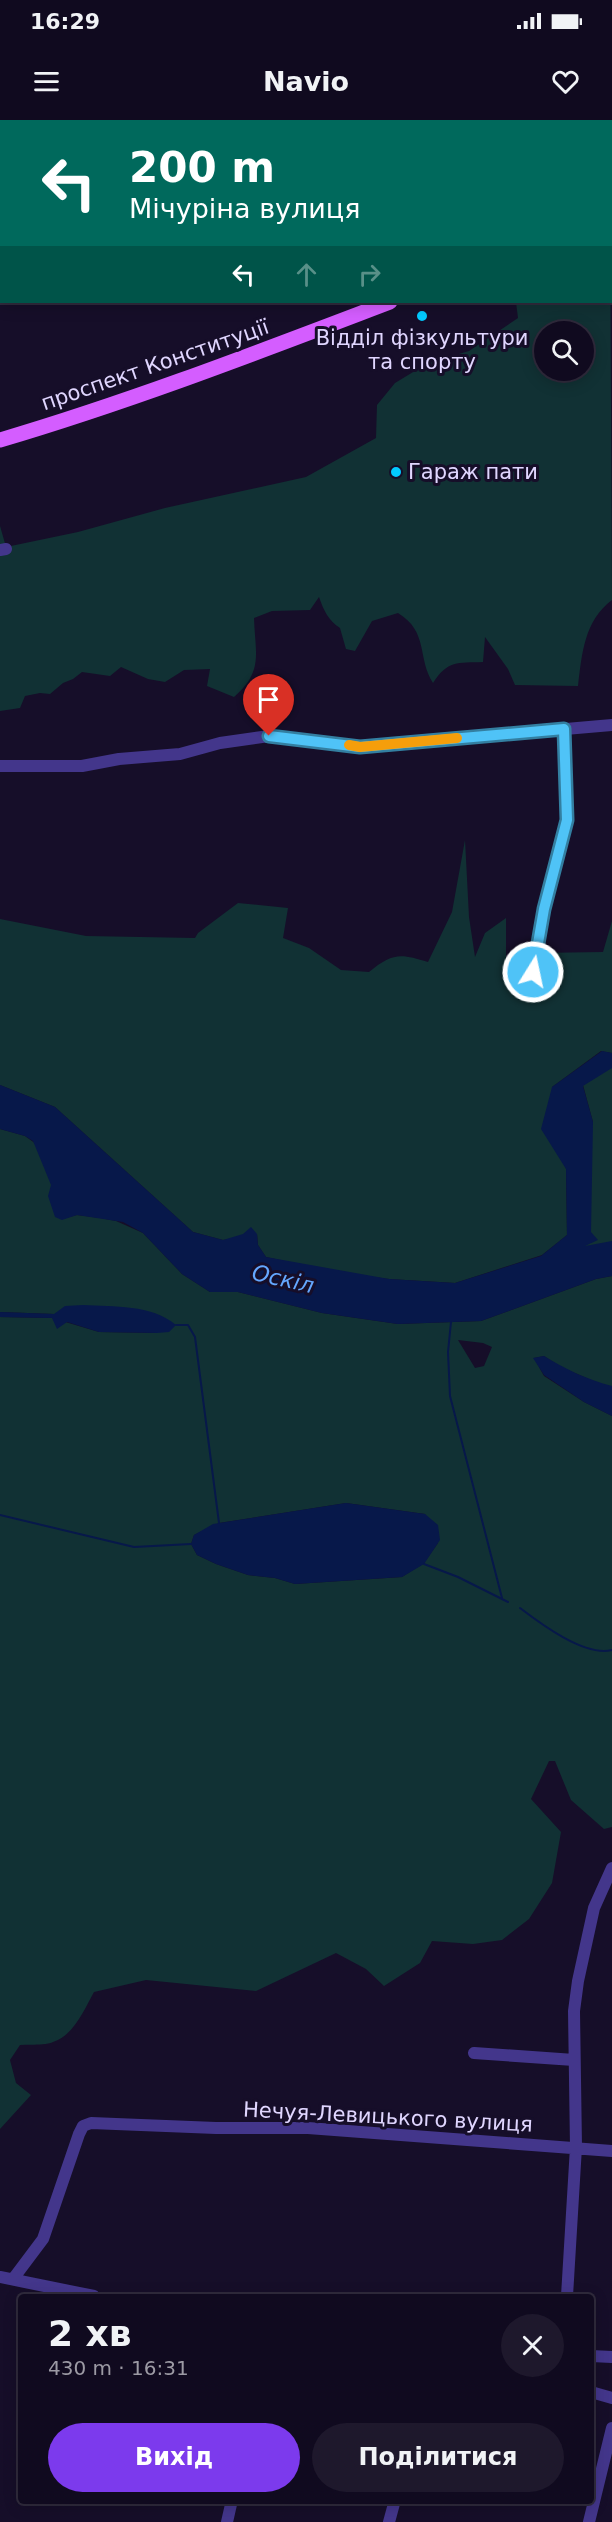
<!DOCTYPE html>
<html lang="uk">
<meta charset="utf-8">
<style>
body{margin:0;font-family:"DejaVu Sans",sans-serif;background:#1e182c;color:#f1f3f6;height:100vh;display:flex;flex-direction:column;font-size:22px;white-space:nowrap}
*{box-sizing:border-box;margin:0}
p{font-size:20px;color:#9c9aa4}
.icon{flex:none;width:33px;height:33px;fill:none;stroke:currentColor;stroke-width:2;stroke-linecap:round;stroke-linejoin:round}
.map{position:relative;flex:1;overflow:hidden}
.panel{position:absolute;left:18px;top:2174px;width:576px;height:210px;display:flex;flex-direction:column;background:#100a1f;border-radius:6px;box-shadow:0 3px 15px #0003,0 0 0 2px #302b3d}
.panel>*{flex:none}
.hud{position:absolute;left:0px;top:0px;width:612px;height:183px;box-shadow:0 3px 15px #0003,0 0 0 2px #302b3d;background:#00695c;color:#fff;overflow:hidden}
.fabs{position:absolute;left:534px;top:201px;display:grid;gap:12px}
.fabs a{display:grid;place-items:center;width:60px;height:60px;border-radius:50%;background:#100a1f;box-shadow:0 3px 15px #0003,0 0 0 2px #302b3d;font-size:30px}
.pin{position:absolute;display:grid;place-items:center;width:51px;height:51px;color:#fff;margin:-62px -26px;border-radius:50% 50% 50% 0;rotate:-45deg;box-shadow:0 0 6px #0007}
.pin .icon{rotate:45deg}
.me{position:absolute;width:66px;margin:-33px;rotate:10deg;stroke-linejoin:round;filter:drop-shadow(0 0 4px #0008)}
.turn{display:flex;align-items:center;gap:21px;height:126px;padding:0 30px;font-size:27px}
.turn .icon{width:78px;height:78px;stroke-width:2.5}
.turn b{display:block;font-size:42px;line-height:51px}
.lanes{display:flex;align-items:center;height:57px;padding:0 30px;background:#0003;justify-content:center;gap:30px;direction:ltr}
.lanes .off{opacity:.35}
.round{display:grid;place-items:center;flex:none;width:63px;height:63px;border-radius:32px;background:#1e182c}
.head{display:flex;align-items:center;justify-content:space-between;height:102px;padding:0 30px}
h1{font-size:36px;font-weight:600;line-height:45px}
.primary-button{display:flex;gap:12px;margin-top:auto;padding:12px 30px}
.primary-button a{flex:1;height:69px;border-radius:36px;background:#7c3aed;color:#fff;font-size:24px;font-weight:600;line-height:69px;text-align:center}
.primary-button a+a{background:#1e182c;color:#f1f3f6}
.status{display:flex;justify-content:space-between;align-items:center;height:42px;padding:0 30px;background:#100a1f;direction:ltr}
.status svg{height:16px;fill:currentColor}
header{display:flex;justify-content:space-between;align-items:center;height:78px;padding:0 30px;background:#100a1f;font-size:27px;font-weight:600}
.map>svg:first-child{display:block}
.green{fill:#113134;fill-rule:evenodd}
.water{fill:#07184a}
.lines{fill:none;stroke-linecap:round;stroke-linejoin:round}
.stream{stroke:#07184a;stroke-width:2}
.minor{stroke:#43368b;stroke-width:12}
.major{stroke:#d45dff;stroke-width:15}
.route-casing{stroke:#337fa1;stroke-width:15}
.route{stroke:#4fc3f7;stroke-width:10}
.slow{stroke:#f59e0b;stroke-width:10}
.poi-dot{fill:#02caff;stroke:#160e29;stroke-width:2}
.labels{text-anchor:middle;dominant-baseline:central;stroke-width:6;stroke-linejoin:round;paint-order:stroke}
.poi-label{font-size:21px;fill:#e0d6ff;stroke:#160e29}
.street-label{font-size:21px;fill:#e0d6ff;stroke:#160e29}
.water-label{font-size:22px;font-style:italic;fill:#64a7ff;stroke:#160e29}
</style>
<div class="status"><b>16:29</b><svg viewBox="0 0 49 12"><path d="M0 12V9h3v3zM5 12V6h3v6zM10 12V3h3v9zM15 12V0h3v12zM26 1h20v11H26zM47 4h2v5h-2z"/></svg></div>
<header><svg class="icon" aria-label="menu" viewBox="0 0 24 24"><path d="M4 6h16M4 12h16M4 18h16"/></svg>Navio<svg class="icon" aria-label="heart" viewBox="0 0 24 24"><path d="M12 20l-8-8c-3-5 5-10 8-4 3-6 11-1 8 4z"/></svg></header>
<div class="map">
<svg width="612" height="2402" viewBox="0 0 612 2402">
<rect width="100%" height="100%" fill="#160e29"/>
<path class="green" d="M610 87 612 480C584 501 582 534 578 566L515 565 508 549 485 517 483 542C457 543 448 540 433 563 417 538 429 512 398 493L372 501 355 531 346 529 340 508C328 500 324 491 319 477L310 490 272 491 254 498C255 533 264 551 234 577L207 566 210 549 184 550 165 562 148 559 121 547 110 556 82 552 73 559 63 563 50 574 40 573 25 576 20 588 0 591V406L6 427 78 412 165 388 306 357 376 318 377 285 395 263 428 243 469 231 518 198 516 182H610ZM544 212H584V250H544Z
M465 720 469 797 475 837 485 813 506 798V842L520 852 537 833 603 832 612 801V933L601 931 552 967 566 1049 567 1115 542 1135 455 1163 389 1159 337 1152 266 1137 258 1125 257 1114 223 1120 193 1112 55 987 0 965V799L86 816 195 818 198 813 238 783 288 788 283 818 309 828 341 850 369 852C392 833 400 833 428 842L452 792Z
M612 945V1122L581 1128 588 1112 587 1020 593 1002 583 965Z
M0 1009 25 1016 54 1037 62 1099 77 1095 100 1098 116 1101 143 1113 182 1154 210 1172H238L322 1193 398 1204 481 1201 596 1159 612 1156V1269L561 1247 544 1236 534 1238 544 1256 584 1282 612 1296V1707L604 1709 571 1680 555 1641H549L531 1679 561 1712 552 1763 529 1799 502 1820 473 1824 432 1821 420 1843 384 1866 366 1849 336 1833 256 1871 146 1860 94 1872C84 1890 74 1915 53 1922 44 1926 30 1924 20 1925L10 1940 16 1963 31 1975 0 2009V1197L52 1198 99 1212 157 1213 54 1194 0 1192ZM458 1220 483 1223 492 1227 484 1246 475 1248ZM346 1383 425 1394 438 1423 424 1443 402 1457 295 1464 275 1458 248 1455 216 1444 197 1435 191 1424 194 1415 219 1403Z"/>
<path class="water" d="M602 931 612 933V948L583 966 593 1002 591 1112 598 1120 585 1126 612 1121V1156L596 1159 481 1201 398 1204 322 1193 238 1172H210L182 1154 143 1113 123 1102 77 1095 62 1100 55 1097 48 1076 51 1065 33 1021 25 1016 0 1009V965L55 987 193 1112 223 1120 243 1114 251 1107 257 1114 258 1125 266 1137 389 1159 455 1163 541 1136 567 1115 566 1049 541 1009 552 967Z
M83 1185C114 1187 151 1184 176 1205L169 1212 157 1213 99 1212 67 1202 57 1209 52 1198 0 1197V1192L54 1194 65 1186Z
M544 1236C565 1249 588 1260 612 1266V1296L584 1282 544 1255 533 1238Z
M346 1383 425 1394 438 1405 440 1420 424 1444 402 1457 295 1464 275 1458 248 1455 216 1444 197 1435 191 1424 194 1415 213 1404Z"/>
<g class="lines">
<path class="stream" d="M451 1202 448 1232 450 1276 502 1478
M176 1205H188L195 1217 219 1403
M0 1395 134 1427 191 1424
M424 1444 458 1457 508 1482
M520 1488C541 1504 585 1537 612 1530"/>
<path class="minor" d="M326 0V2
M470 0 471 2
M489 2 493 0
M0 162 2 161
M0 430 6 429
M0 646H82L119 639 180 634 220 623 269 616 360 627 612 605
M533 852 544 789 567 701 564 609
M474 1933 574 1940
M0 2157 94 2176
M13 2159 43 2119 79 2014 83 2006 91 2003 216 2008H308L612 2031
M567 2176 576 2027 574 1891 578 1861 594 1788 612 1748
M591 2236 612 2237
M591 2272 612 2278
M227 2402 232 2380
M389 2402 395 2380
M589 2402 612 2308"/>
<path class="major" d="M4 2 8 0
M610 98 612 97
M0 320C132 281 261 231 390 182"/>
</g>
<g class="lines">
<defs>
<path id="route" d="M269 616 360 627 564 609 567 700 544 789 533 852"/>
</defs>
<use href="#route" class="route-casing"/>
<use href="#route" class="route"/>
<path class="slow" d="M349 625 360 627 457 618"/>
</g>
<g class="poi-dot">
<circle cx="422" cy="196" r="6"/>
<circle cx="396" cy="352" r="6"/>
</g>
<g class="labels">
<g class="poi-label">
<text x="422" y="218">Відділ фізкультури<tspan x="422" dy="24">та спорту</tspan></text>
<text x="408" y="352" text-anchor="start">Гараж пати</text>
</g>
<g class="street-label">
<text transform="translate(155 245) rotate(-19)">проспект Конституції</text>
<text transform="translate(388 1997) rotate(3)">Нечуя-Левицького вулиця</text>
</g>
<g class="water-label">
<text transform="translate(283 1159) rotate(13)">Оскіл</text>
</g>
</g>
</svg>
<div class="fabs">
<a><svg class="icon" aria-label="search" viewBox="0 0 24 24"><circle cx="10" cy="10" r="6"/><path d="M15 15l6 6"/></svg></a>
</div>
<div class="pin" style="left:269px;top:616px;background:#d93025"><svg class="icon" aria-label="arrive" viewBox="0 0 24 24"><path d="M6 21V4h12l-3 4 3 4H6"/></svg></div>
<svg class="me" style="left:533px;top:852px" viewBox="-20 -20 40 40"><circle r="17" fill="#4fc3f7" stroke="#fff" stroke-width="3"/><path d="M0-11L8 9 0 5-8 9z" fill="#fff"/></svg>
<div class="hud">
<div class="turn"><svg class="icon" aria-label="left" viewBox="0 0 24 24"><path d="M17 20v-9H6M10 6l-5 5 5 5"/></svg><div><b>200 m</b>Мічуріна вулиця</div></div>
<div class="lanes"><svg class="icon" aria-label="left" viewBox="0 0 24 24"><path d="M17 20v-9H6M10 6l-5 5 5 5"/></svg><svg class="icon off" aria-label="ahead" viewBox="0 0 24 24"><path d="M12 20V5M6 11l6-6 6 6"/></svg><svg class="icon off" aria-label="right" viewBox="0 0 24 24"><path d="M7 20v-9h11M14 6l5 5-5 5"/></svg></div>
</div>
<section class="panel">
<div class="head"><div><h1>2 хв</h1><p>430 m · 16:31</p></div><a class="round"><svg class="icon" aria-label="close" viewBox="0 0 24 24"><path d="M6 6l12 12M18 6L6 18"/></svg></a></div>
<div class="primary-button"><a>Вихід</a><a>Поділитися</a></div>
</section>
</div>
